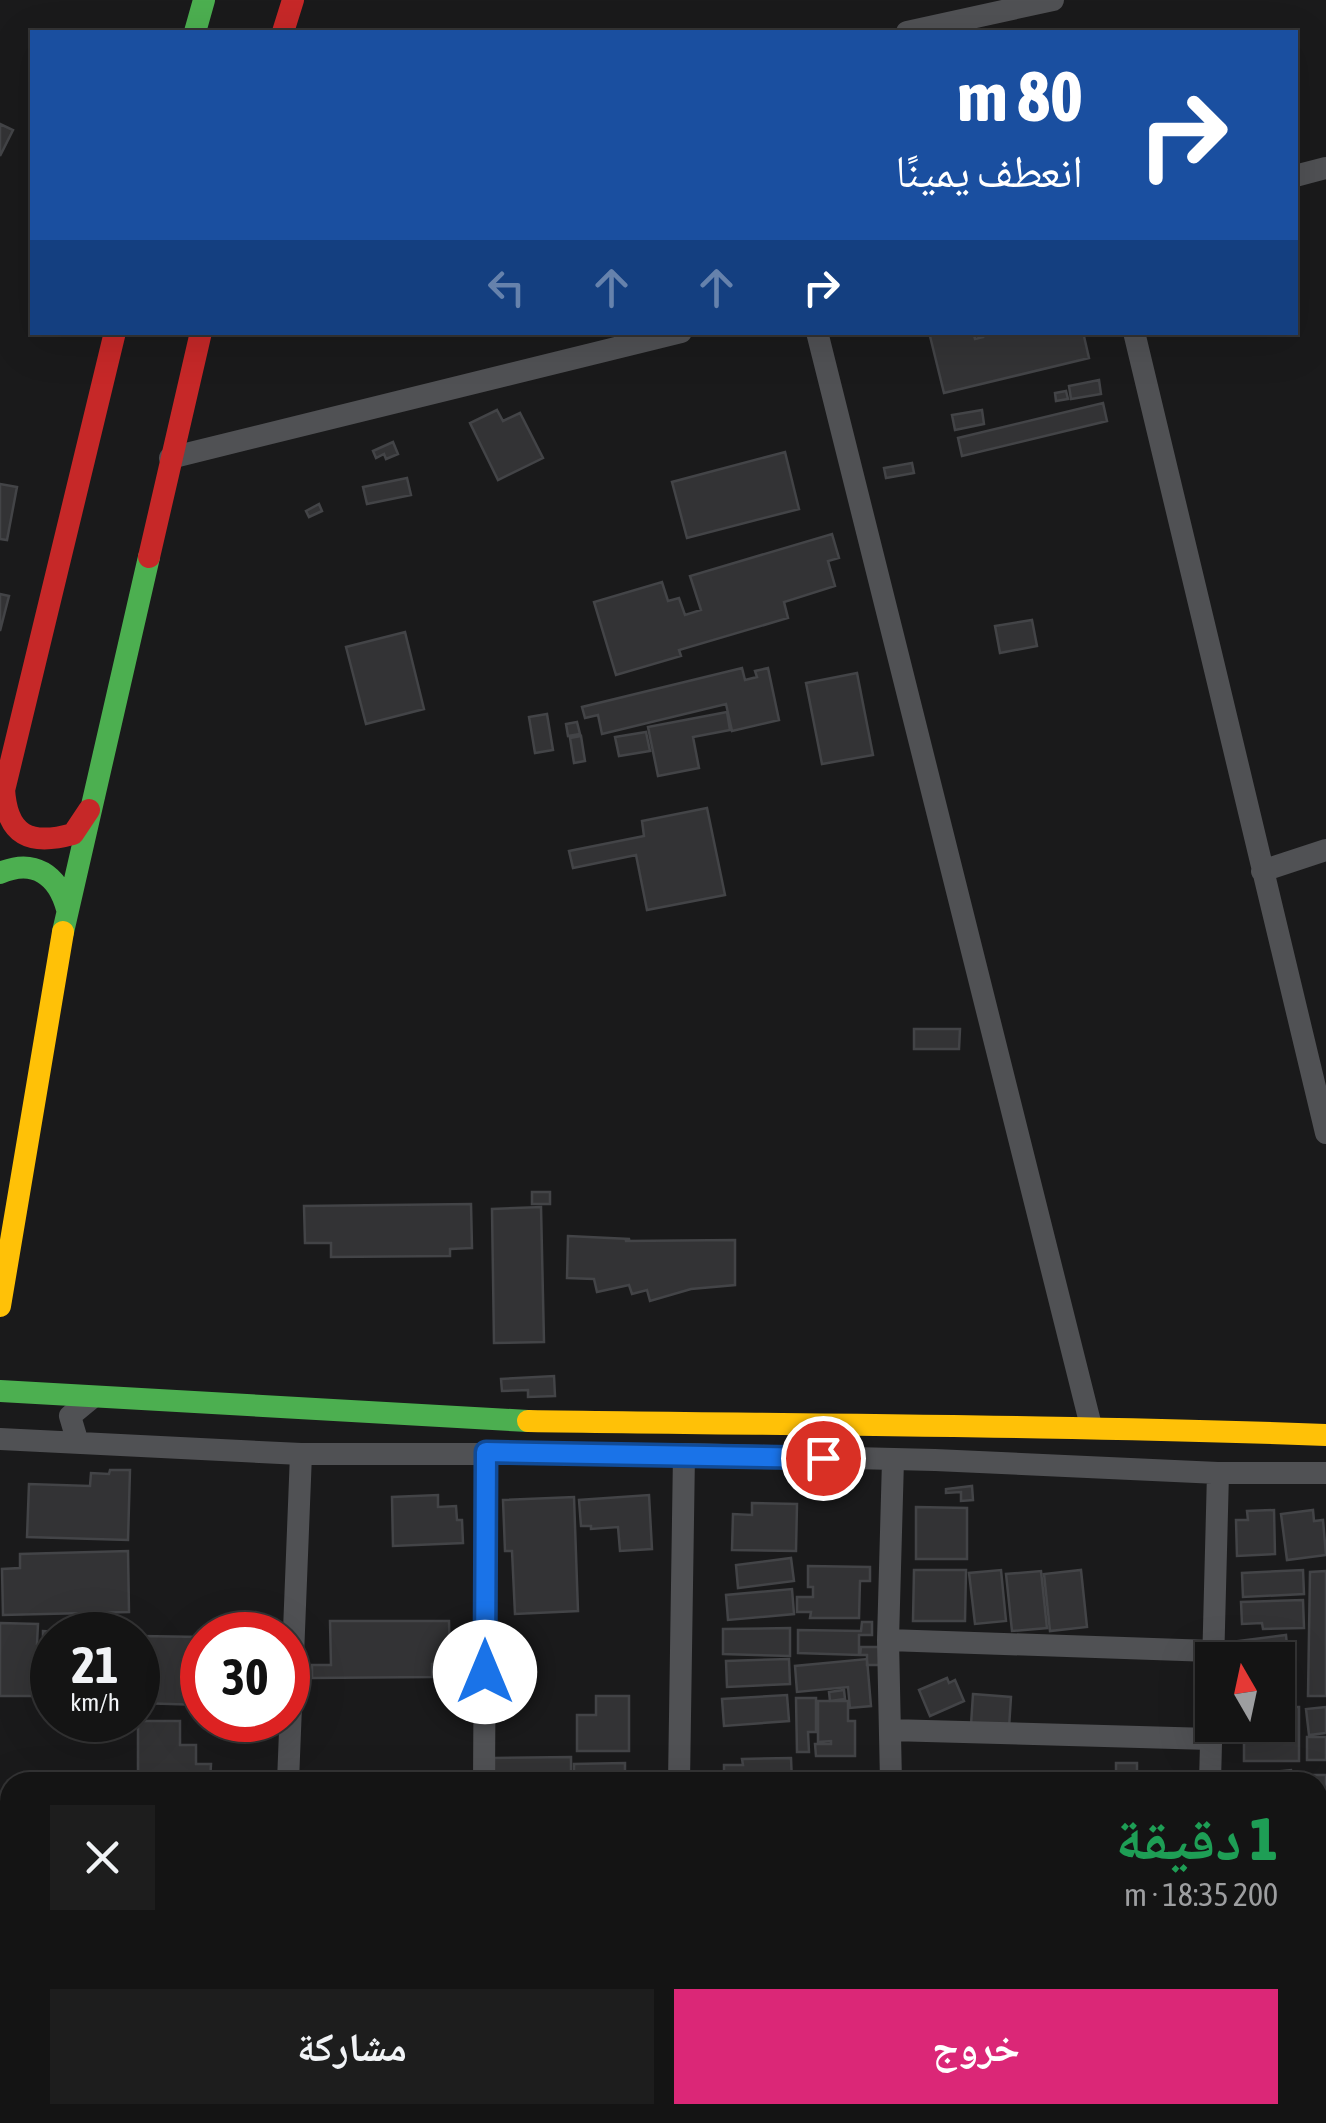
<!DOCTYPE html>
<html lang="ar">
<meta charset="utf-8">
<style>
body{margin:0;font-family:"Asap Condensed","Noto Naskh Arabic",sans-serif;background:#1d1d1d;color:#f1f3f6;direction:rtl;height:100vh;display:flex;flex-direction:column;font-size:38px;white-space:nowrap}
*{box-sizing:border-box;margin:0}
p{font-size:32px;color:#9d9ea0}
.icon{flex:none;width:55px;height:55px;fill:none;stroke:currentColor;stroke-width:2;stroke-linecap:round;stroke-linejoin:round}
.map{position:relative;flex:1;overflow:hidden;direction:ltr}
.drawer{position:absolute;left:0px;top:1772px;width:1328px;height:352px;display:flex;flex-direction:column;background:#141414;border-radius:30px 30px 0 0;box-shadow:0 10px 40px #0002,0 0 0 2px #333334;direction:rtl}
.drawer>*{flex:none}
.hud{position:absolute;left:30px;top:30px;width:1268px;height:305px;border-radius:0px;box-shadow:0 10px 40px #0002,0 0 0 2px #333334;direction:rtl;background:#1a4fa0;color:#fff;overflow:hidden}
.needle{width:65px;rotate:351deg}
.controls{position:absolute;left:1195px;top:1642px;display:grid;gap:20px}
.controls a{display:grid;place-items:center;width:100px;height:100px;border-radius:0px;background:#141414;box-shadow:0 10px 40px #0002,0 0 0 2px #333334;font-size:50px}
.speed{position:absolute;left:30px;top:1612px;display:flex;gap:20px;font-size:50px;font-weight:700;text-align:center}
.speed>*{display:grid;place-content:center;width:130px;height:130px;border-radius:50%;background:#141414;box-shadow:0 10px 40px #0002,0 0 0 2px #333334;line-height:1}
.speed small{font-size:25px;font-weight:400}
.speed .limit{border:15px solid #d22;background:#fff;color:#111}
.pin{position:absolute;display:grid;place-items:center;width:85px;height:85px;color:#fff;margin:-42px;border:5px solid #fff;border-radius:50%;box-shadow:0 2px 10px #0007}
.me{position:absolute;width:110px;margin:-55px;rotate:0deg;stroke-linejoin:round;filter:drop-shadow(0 0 8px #0008)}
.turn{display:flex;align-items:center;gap:35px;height:210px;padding:0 50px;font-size:45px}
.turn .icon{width:130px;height:130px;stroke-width:2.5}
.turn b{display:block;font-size:70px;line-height:85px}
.lanes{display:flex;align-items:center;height:95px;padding:0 50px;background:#0003;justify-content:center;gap:50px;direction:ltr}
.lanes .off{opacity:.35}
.round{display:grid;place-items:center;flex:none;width:105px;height:105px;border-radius:0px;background:#1d1d1d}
.head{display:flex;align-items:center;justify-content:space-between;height:170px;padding:0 50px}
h1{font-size:60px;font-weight:800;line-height:75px;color:#1e9e55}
.action{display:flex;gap:20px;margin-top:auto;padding:20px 50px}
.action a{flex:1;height:115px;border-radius:0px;background:#db2777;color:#fff;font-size:40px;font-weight:800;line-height:115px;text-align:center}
.action a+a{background:#1d1d1d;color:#f1f3f6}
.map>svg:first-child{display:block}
.building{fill:#333335;stroke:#434447;stroke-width:2.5}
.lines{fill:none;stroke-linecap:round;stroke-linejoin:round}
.lane{stroke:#505154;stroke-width:11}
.street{stroke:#505154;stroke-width:22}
.fast{stroke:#4caf50;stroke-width:22}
.slow{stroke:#ffc107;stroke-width:22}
.jam{stroke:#c62828;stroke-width:22}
.route-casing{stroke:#114b97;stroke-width:25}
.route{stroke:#1a73e8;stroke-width:18}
</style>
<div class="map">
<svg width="1326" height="2123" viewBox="0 0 1326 2123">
<rect width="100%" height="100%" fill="#1a1a1b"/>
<path class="building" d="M0 124 13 130 0 156Z
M929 332H973L975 339 983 337 982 332H1083L1089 358 944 393Z
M1099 380 1101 394 1071 399 1069 386Z
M1066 391 1068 399 1056 401 1055 393Z
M1103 403 1107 421 962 456 958 438Z
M497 410 503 421 520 413 543 458 498 480 470 423Z
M982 410 984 424 955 430 952 415Z
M393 442 398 454 386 459 384 454 376 458 373 451Z
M785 452 799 509 687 538 672 482Z
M912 463 914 473 886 478 884 468Z
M407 478 411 495 367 504 363 487Z
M0 484 17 487 7 540 0 539Z
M319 504 322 511 309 517 306 511Z
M832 534 839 558 828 561 835 586 784 602 788 618 679 650 681 656 616 675 594 602 662 582 668 601 679 598 685 615 701 610 690 576Z
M0 594 9 596 0 631Z
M1032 620 1037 646 1000 653 995 626Z
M405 632 424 709 366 724 346 647Z
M742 668 745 680 757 677 755 671 768 668 779 720 732 731 726 704 602 734 598 715 585 718 582 707Z
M857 673 873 755 822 764 806 683Z
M727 712 730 730 693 737 699 768 658 776 648 727Z
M547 714 553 750 535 753 529 717Z
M577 722 580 734 568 736 566 724Z
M646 732 650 751 619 756 615 737Z
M581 736 585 761 574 763 570 738Z
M707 808 725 895 647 910 636 855 573 868 569 851 644 836 642 821Z
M914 1029H960L959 1049H914Z
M532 1192H550V1204H532Z
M471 1204 472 1248 450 1249V1256L331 1257V1243H305L304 1206Z
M541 1207 544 1342 494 1343 492 1209Z
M568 1236 630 1239 625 1241 735 1240V1285L691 1289 650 1301 647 1290 632 1294 629 1285 597 1292 594 1279 567 1278Z
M554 1376 555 1396 528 1397V1390L502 1391 501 1379Z
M110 1470H130L128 1540 27 1537 29 1484 90 1486 91 1473 109 1474Z
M972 1486 973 1500 961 1501V1492L946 1493V1489Z
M438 1495V1507L456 1506 457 1520H462L463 1543 393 1546 392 1497Z
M649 1495 652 1549 620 1551 618 1527 591 1529V1526H581L579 1500Z
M574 1497 578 1611 515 1614 512 1551H505L503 1500Z
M752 1503 797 1504 796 1551 732 1550 733 1514 752 1515Z
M916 1507 967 1508V1559H916Z
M1274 1510 1275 1554 1237 1556 1236 1520H1248L1247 1511Z
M1313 1510 1314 1521 1323 1520 1326 1555 1287 1560 1281 1514Z
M128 1551 129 1612 3 1615 2 1569 20 1568V1554Z
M791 1558 794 1581 738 1588 736 1565Z
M808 1566 870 1567V1581H860L859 1618H810L811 1612H797V1597H813V1587H808Z
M914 1570H966L965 1621H913Z
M1001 1570 1006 1621 975 1624 969 1573Z
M1081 1570 1087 1627 1050 1631 1044 1574Z
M1303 1570 1304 1594 1243 1597 1242 1573Z
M1041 1571 1047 1628 1012 1631 1006 1574Z
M1326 1571V1696H1308L1310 1572Z
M792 1589 794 1614 728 1620 726 1595Z
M1303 1600 1304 1628 1263 1629 1262 1623 1242 1624 1241 1602Z
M330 1621H449L450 1664H432V1677L312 1678V1665H331Z
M862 1622H872V1635H859V1655L798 1653V1630L861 1631Z
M0 1623 38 1624 37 1644 43 1645V1631L123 1635H52V1696H0Z
M217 1627 255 1628V1635H216Z
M790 1628V1656L723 1654V1629Z
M1286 1635 1290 1676 1278 1677V1660H1240L1238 1641Z
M140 1636 202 1637V1705L138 1703Z
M861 1647H880V1665H867V1655H860Z
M789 1659 790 1684 727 1687 726 1661Z
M867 1659 871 1706 850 1708 848 1687 797 1692 795 1666Z
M947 1678 949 1683 955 1680 964 1701 930 1716 919 1690Z
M844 1690 845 1699 830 1701 829 1692Z
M973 1694 1011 1697 1009 1728 971 1725Z
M787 1695 789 1721 724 1726 722 1699Z
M596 1696H629V1751H577V1715H596Z
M796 1698H816V1732H808L809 1752H797Z
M818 1701H848V1721H855V1756H816L815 1744H831V1741L818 1742Z
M1278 1707H1299V1761H1244V1725H1278Z
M1326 1707V1733L1309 1735 1306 1709Z
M138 1721H180V1745H196V1764H211L210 1782H138Z
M1307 1737H1326V1760H1307Z
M571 1757V1782H494V1758Z
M791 1758 792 1782H724V1765H743L742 1759Z
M625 1763V1782H574V1764Z
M1116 1763H1137V1777H1116Z
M1291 1770 1293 1782H1235V1776Z
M1076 1773 1077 1782H1024V1775Z
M1305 1775H1326V1801H1318V1782H1305Z
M1017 1776V1782H968L967 1777Z
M948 1777V1782H910V1781Z
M1326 1810V1829L1318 1830V1811Z
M1326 1845V1893H1318V1846Z
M0 1943H10V2094H0Z
M25 2115H47V2123H26Z
M279 2115H412V2123H279Z
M499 2115H560V2123H499Z
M578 2115H644L645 2123H578Z
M713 2115H784V2123H713Z
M1084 2115H1146V2123H1084Z
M1155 2115H1210V2123H1156Z"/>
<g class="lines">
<path class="lane" d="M0 2121 5 2123"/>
<path class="street" d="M907 32 1053 0
M1295 176 1326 168
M817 332 1091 1426
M1134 332 1326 1133
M170 458 681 332
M1262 871 1326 850
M0 1439 301 1454H684L935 1460 1218 1473H1326
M78 1443 70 1416 93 1397
M888 1640 1211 1651
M890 1730 1210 1739
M288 1782 301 1454
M484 1782 486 1452
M679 1782 684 1454
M891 1782 888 1640 893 1460
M1210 1782 1218 1473
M0 1899H10
M1318 1930 1326 1931
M677 2123V2115"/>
<path class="fast" d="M195 32 204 0
M0 873C34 858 58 875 67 909
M63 932 149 557
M0 1391 528 1421"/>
<path class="slow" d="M0 1306 63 932
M528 1421C794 1425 1060 1425 1326 1435"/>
<path class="jam" d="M283 32 293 0
M149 557 201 332
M4 789C7 836 30 846 73 834L89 810
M0 807 115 332"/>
</g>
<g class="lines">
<defs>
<path id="route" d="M485 1672 486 1452 823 1458"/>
</defs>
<use href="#route" class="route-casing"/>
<use href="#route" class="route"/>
</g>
</svg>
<div class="controls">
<a><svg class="needle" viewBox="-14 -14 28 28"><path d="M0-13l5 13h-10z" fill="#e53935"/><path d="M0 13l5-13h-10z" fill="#9d9ea0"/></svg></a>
</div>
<div class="speed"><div>21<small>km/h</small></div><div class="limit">30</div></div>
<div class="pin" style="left:823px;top:1458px;background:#d93025"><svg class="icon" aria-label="arrive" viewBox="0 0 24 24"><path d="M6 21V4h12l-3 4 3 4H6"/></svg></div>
<svg class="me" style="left:485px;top:1672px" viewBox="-20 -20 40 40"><circle r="19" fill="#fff"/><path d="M0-13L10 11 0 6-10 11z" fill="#1a73e8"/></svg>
<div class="hud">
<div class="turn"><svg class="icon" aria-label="right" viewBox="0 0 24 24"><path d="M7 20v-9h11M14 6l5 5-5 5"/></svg><div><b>80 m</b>انعطف يمينًا</div></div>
<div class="lanes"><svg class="icon off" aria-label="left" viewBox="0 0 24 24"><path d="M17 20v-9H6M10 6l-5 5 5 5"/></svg><svg class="icon off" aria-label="ahead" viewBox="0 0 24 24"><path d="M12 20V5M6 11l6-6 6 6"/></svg><svg class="icon off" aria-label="ahead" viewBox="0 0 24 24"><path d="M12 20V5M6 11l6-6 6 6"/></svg><svg class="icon" aria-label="right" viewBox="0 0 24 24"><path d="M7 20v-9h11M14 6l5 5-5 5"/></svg></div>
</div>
<section class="drawer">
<div class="head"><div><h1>1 دقيقة</h1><p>200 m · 18:35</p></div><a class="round"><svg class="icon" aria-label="close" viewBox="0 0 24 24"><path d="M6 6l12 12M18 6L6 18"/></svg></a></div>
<div class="action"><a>خروج</a><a>مشاركة</a></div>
</section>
</div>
